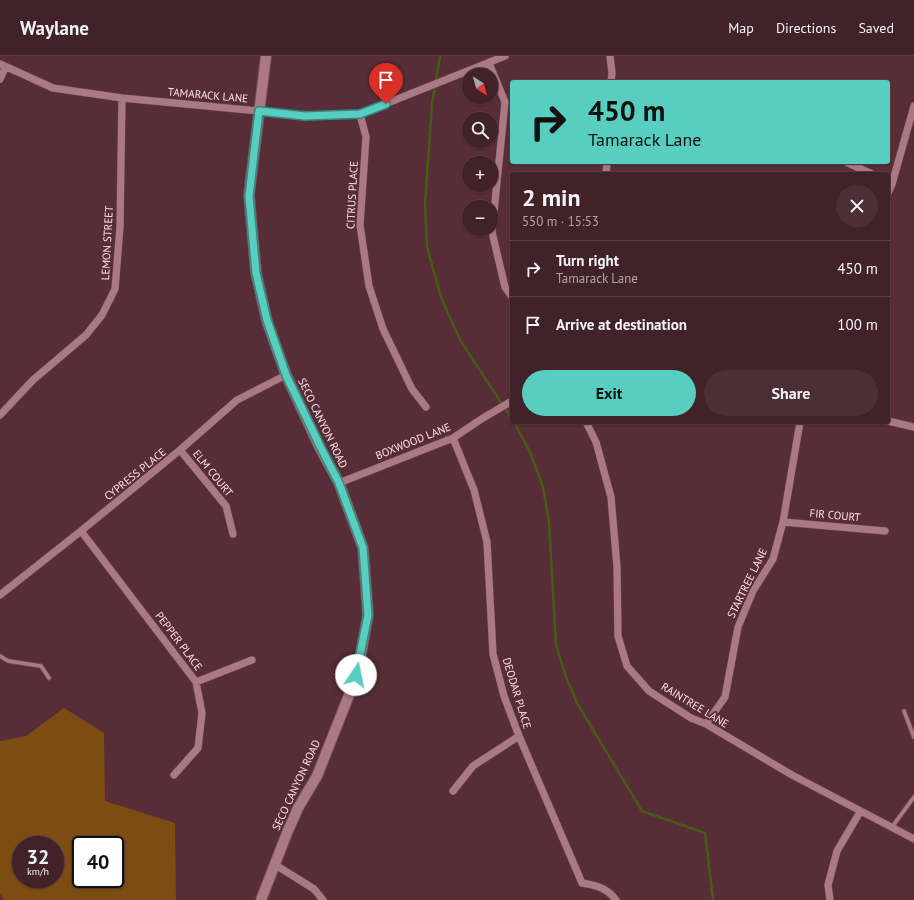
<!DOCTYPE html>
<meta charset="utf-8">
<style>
body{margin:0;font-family:"PT Sans",sans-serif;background:#4c2f35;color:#f1f3f6;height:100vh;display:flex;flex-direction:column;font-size:15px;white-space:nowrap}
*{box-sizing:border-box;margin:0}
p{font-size:13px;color:#aea4a8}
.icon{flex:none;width:22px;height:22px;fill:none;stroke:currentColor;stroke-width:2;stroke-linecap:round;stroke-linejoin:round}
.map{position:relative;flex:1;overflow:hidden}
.side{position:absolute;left:510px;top:116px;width:380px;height:252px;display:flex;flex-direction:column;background:#412229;border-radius:4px;box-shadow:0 1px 3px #0004,0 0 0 1px #5a3f46}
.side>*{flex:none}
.top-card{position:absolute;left:510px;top:24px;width:380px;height:84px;border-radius:4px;box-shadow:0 1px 3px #0004,0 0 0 1px #5a3f46;background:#58cec0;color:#111;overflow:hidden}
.needle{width:26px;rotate:143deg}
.buttons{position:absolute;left:462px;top:12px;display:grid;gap:8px}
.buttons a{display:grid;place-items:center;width:36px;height:36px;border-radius:50%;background:#412229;box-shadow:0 1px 3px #0004,0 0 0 1px #5a3f46;font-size:20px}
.speed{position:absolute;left:12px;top:780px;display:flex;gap:8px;font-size:20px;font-weight:700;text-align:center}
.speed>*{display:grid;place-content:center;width:52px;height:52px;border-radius:50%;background:#412229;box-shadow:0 1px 3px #0004,0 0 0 1px #5a3f46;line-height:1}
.speed small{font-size:10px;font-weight:400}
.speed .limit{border:2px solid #111;border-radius:6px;background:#fff;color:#111}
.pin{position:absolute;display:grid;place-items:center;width:34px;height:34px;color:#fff;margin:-41px -17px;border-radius:50% 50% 50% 0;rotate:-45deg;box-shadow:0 0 4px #0007}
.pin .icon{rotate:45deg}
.me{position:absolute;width:44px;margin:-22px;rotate:11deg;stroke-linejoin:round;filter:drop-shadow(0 0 3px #0008)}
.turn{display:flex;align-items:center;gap:14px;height:84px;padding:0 12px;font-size:18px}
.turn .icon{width:52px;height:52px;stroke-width:2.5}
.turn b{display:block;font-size:28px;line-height:34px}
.round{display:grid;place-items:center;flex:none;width:42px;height:42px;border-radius:21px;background:#4c2f35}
.headline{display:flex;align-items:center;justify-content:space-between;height:68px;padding:0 12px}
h1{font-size:24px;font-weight:600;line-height:30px}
.cta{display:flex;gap:8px;margin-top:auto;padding:8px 12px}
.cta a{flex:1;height:46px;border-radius:24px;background:#58cec0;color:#111;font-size:16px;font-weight:600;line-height:46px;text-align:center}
.cta a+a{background:#4c2f35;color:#f1f3f6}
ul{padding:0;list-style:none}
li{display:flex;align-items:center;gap:12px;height:56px;padding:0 12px;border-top:1px solid #5a3f46}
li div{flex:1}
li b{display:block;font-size:15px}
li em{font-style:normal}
header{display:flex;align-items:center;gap:24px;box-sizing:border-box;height:56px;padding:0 20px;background:#412229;border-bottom:1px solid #5a3f46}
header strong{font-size:19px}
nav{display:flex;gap:22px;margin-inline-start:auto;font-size:14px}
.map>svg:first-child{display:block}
.green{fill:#7c4c12;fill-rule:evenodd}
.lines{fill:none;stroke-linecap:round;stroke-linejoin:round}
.stream{stroke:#465b15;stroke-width:2.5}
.lane-casing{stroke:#724d57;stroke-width:5}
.street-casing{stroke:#724d57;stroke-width:8}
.secondary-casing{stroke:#724d57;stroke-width:12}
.lane{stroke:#ab7984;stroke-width:3.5}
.street{stroke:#ab7984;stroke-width:7}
.secondary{stroke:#ab7984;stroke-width:10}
.route-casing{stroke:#39867d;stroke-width:10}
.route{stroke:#58cec0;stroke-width:7}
.labels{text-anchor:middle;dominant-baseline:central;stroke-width:4;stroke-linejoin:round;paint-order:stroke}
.street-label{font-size:11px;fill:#fee1e7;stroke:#572d37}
</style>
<header>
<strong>Waylane</strong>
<nav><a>Map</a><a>Directions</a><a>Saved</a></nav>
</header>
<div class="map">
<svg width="914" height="844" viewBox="0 0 914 844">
<rect width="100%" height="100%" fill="#572d37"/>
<path class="green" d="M64 652 104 677 105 745 175 767 176 844H4L0 838V685L26 680ZM21 789H55V823H21ZM81 789H115V823H81Z"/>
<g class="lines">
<path class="stream" d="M440 0 432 48 425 148 427 191 441 241 460 284 512 363
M514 366 530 396 543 431 549 466 556 589 566 621 577 647 642 755 705 777 713 844"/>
<defs>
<path id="lane" d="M0 600 8 605 41 610 49 622
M904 655 914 681
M892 771 914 741"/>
<path id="street" d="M610 0 612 17 611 26
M489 7 505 46 492 176 505 231 512 241
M0 8 53 32 122 42 259 55 305 60 360 58 505 0
M0 23 5 12
M360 58 366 81 360 169 369 230 383 273 412 333 426 351
M846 106 872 118
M606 118 607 106
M888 137 892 128 914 50
M0 359 33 324 86 279 102 259 115 233 120 171 122 42
M888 365 914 371
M586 366 596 386 611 441 617 511 618 580 627 610 649 635 691 662 706 668 792 719 914 783
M453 382 474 434 487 486 493 598 504 640 519 680 582 827C596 829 607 832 616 844
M180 394 226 450 233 478
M339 427 453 382 483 362 512 345
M783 466 885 475
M81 475 196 626 202 657 198 692 174 719
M0 539 81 475 180 394 237 344 286 319
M196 626 252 604
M706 668 725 641 738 571 753 535 773 503 783 466 800 366
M453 735 473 710 519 680
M274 808 314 833 323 844
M830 844 828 829 837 795 860 756"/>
<path id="secondary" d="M261 844 287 777 298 752 317 720 357 619 368 559 363 492 339 427 319 390 286 319 267 265 256 217 249 139 266 0"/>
</defs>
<use href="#lane" class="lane-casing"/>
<use href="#street" class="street-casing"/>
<use href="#secondary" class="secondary-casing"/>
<use href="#lane" class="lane"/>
<use href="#street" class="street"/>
<use href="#secondary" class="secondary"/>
</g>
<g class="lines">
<defs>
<path id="route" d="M356 619 368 559 363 492 339 427 320 390 286 319 267 264 256 217 249 140 259 55 305 60 360 58 386 48"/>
</defs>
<use href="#route" class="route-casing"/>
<use href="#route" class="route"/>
</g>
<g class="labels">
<g class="street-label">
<text transform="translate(208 39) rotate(5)">TAMARACK LANE</text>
<text transform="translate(352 139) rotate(-87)">CITRUS PLACE</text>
<text transform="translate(107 187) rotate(-87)">LEMON STREET</text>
<text transform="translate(323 367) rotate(64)">SECO CANYON ROAD</text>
<text transform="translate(413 385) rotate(-22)">BOXWOOD LANE</text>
<text transform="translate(213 417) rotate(51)">ELM COURT</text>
<text transform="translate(135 418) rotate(-39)">CYPRESS PLACE</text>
<text transform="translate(835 459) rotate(5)">FIR COURT</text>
<text transform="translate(747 527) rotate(-64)">STARTREE LANE</text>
<text transform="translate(179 585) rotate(53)">PEPPER PLACE</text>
<text transform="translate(517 637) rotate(73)">DEODAR PLACE</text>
<text transform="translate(695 649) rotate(31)">RAINTREE LANE</text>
<text transform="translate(296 729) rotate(-65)">SECO CANYON ROAD</text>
</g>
</g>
</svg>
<div class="buttons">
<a><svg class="needle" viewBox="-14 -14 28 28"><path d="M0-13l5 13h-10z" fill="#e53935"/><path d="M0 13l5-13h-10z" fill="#aea4a8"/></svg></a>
<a><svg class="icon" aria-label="search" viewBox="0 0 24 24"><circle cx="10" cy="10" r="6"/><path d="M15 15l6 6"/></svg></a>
<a>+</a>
<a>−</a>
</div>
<div class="speed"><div>32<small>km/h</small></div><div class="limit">40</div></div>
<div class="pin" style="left:386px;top:48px;background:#d93025"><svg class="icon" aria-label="arrive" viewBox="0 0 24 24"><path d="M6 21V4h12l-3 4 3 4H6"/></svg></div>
<svg class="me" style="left:356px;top:619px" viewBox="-20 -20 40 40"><circle r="19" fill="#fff"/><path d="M0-13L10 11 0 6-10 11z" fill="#58cec0"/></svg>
<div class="top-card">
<div class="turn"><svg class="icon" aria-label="right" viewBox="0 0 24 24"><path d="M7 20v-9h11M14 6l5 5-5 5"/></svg><div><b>450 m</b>Tamarack Lane</div></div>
</div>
<section class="side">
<div class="headline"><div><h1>2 min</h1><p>550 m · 15:53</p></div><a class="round"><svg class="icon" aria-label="close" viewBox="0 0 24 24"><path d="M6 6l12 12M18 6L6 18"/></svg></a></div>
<ul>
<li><svg class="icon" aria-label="right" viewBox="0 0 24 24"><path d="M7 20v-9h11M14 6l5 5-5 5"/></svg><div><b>Turn right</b><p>Tamarack Lane</p></div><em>450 m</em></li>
<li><svg class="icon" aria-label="arrive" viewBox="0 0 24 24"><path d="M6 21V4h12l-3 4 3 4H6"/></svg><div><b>Arrive at destination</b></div><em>100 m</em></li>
</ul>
<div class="cta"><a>Exit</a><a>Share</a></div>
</section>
</div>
